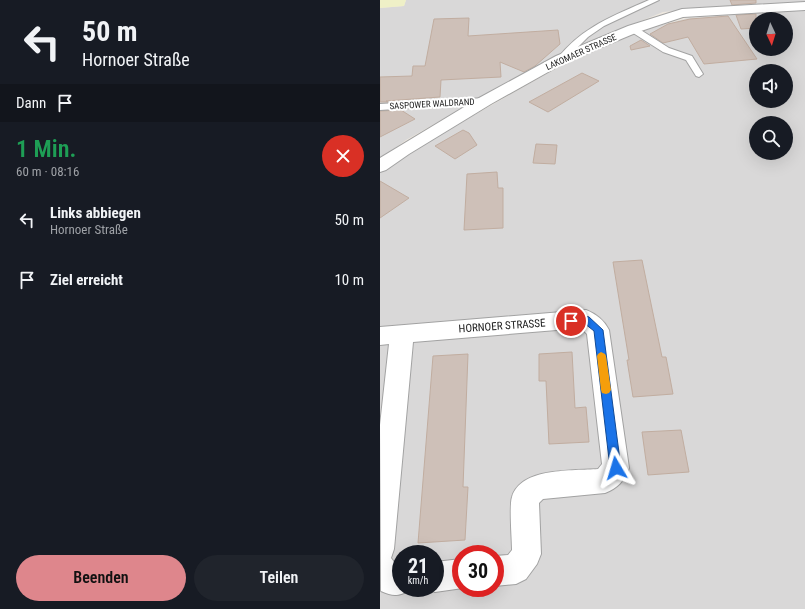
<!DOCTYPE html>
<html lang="de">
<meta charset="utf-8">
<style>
body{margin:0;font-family:"Roboto Condensed",sans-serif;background:#20242c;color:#f1f3f6;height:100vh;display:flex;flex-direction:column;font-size:15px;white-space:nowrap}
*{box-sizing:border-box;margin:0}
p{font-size:13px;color:#9ea1a6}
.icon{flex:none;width:22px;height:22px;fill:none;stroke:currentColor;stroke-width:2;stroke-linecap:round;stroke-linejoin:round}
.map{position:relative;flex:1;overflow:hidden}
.sheet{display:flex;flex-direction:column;background:#171b24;width:380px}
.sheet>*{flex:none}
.hud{background:#171b24;color:#f1f3f6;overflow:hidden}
.needle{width:26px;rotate:176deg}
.tools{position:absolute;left:369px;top:12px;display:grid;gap:8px}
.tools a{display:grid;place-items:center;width:44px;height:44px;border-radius:50%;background:#171b24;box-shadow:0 4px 16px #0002;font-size:20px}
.speed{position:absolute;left:12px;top:545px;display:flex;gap:8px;font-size:20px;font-weight:700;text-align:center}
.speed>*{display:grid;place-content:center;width:52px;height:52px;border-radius:50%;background:#171b24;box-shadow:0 4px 16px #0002;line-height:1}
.speed small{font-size:10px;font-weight:400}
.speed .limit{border:6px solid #d22;background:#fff;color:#111}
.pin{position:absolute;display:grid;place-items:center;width:34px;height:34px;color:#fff;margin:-17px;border:2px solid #fff;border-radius:50%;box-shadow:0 1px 4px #0007}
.me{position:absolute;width:44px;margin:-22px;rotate:353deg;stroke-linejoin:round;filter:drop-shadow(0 0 3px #0008)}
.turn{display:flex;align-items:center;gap:14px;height:84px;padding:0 16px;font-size:18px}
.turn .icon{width:52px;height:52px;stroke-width:2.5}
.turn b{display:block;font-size:28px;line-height:34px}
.then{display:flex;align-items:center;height:38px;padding:0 16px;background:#0003;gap:8px;font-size:15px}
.round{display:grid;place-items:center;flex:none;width:42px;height:42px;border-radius:21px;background:#20242c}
.head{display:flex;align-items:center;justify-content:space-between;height:68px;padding:0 16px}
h1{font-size:24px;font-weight:600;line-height:30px;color:#1e9e55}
.action{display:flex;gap:8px;margin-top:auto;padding:8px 16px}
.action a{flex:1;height:46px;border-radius:24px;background:#de868c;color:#111;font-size:16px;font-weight:600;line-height:46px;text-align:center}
.action a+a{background:#20242c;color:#f1f3f6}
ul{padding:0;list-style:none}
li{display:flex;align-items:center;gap:12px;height:60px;padding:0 16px}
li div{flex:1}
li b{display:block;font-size:15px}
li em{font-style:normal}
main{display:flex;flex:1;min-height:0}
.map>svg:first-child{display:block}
.residential{fill:#d9d8d8;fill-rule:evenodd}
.farmland{fill:#eff0c7}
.building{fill:#cec0b8;stroke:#c1ada0}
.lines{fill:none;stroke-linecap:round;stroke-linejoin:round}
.service-casing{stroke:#a2a2a2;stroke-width:2}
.minor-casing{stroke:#a2a2a2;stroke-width:2}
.service{fill:#fff;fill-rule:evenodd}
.minor{fill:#fff;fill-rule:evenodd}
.route{fill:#1a73e8;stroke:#114b97}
.slow{fill:#f59e0b}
.labels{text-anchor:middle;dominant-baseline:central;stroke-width:4;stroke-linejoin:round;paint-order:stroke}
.far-street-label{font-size:9px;fill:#1b1b1b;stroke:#fff}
.street-label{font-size:11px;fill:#1b1b1b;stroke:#fff}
</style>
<main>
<section class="sheet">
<div class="hud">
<div class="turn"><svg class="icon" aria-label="left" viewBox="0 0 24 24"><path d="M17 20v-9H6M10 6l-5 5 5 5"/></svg><div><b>50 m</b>Hornoer Straße</div></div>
<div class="then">Dann<svg class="icon" aria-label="arrive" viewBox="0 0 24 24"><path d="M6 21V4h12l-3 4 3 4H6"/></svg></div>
</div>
<div class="head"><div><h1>1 Min.</h1><p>60 m · 08:16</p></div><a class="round" style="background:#d93025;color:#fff"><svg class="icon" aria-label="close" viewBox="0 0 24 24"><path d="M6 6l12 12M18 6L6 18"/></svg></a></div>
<ul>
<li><svg class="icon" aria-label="left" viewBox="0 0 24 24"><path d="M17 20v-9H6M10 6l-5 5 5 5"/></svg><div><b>Links abbiegen</b><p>Hornoer Straße</p></div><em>50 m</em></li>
<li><svg class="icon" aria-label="arrive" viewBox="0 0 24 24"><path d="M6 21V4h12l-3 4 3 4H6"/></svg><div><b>Ziel erreicht</b></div><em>10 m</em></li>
</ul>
<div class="action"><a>Beenden</a><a>Teilen</a></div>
</section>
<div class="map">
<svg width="425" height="609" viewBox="0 0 425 609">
<rect width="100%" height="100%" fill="#eee8df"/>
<path class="residential" d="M26 0H425V2L315 9 283 12 171 58 26 140 0 159V8L24 6Z
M425 10V609H0V172L29 152 184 64 267 29 308 18ZM376 19H406V49H376ZM376 71H406V101H376ZM376 123H406V153H376ZM21 554H55V588H21ZM81 554H115V588H81Z"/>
<path class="farmland" d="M0 0H26L24 6 0 8Z"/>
<path class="building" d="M350 0H376V3L352 5Z
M376 14V28L361 29 356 15Z
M348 16 377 59 324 64 308 37 283 43 270 34 288 24 310 19Z
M89 18 88 36 178 30 180 44 155 66 144 72 120 62 121 77 61 80 60 97 6 101 8 102H0V77L32 76 33 66H45L54 19Z
M261 40 270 46 251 50 250 46Z
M202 73 219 81 168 112 149 102Z
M21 110 35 119 0 137V111Z
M83 130 89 133 97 145 75 159 55 146Z
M156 144 177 145 175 164 153 163Z
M117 172 118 188H123V228L84 230 87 174Z
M0 181 29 198 0 218Z
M262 260 282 357H286L293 394 253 397 247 360H249L233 262Z
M192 352 195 408 206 407 209 442 169 444 166 381H159V354Z
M88 354 83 487H88L85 540 38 543 53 356Z
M301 430 309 472 268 475 262 432Z"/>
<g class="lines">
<defs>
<path id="service" d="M269 0H279L224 26 208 37 184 61H178L177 59C202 27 233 16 269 0Z
M250 27H256L289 48 312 56 323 74 319 77 316 76 306 60 283 52 250 31Z
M105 98 108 99 109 101 108 103 0 110V104Z"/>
<path id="minor" d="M425 2V10L303 17 258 32 186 62 111 104 29 154 6 170 0 172V158L99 98 176 56 248 26 302 9Z
M206 310C216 314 224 320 229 330L249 468C244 481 238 488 225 493L163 499 159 503 161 554 157 564 146 579 136 584 115 586V556L128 555 132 550C132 538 129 506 132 497 141 467 193 471 218 469L222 464 207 334 201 328 33 342 14 549 11 558 17 566 21 565V588H32L31 590C18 596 14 597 1 591L0 425 9 344 0 345V327Z
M81 559V588H83L55 592 46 588H55V562Z"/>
</defs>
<use href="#service" class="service-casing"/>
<use href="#minor" class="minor-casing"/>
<use href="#service" class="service"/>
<use href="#minor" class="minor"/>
</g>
<path class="route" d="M206 316 209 317 223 330 241 468 240 472 236 473 232 472 230 468 214 331 204 323 191 324 186 321 191 317Z"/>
<path class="slow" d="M221 352 225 354 226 356 231 390 229 393 226 394 222 393 221 390 217 356 218 354Z"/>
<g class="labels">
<g class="far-street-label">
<text transform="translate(201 52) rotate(-24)">LAKOMAER STRASSE</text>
<text transform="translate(52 104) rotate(-3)">SASPOWER WALDRAND</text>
</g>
<g class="street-label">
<text transform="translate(122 326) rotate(-4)">HORNOER STRASSE</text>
</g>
</g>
</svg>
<div class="tools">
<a><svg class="needle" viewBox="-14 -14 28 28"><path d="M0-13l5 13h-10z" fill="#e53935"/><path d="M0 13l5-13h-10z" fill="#9ea1a6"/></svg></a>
<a><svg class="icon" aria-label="sound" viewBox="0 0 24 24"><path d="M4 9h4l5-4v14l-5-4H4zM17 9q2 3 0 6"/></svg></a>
<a><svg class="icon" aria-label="search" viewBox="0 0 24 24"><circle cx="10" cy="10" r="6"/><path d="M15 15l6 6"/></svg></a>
</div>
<div class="speed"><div>21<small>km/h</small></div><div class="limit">30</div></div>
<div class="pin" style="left:191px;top:321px;background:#d93025"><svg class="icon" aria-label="arrive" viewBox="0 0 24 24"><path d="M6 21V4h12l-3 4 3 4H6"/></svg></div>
<svg class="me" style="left:236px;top:468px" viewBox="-20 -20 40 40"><path d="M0-17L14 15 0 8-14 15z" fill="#1a73e8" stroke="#fff" stroke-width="4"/></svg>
</div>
</main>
